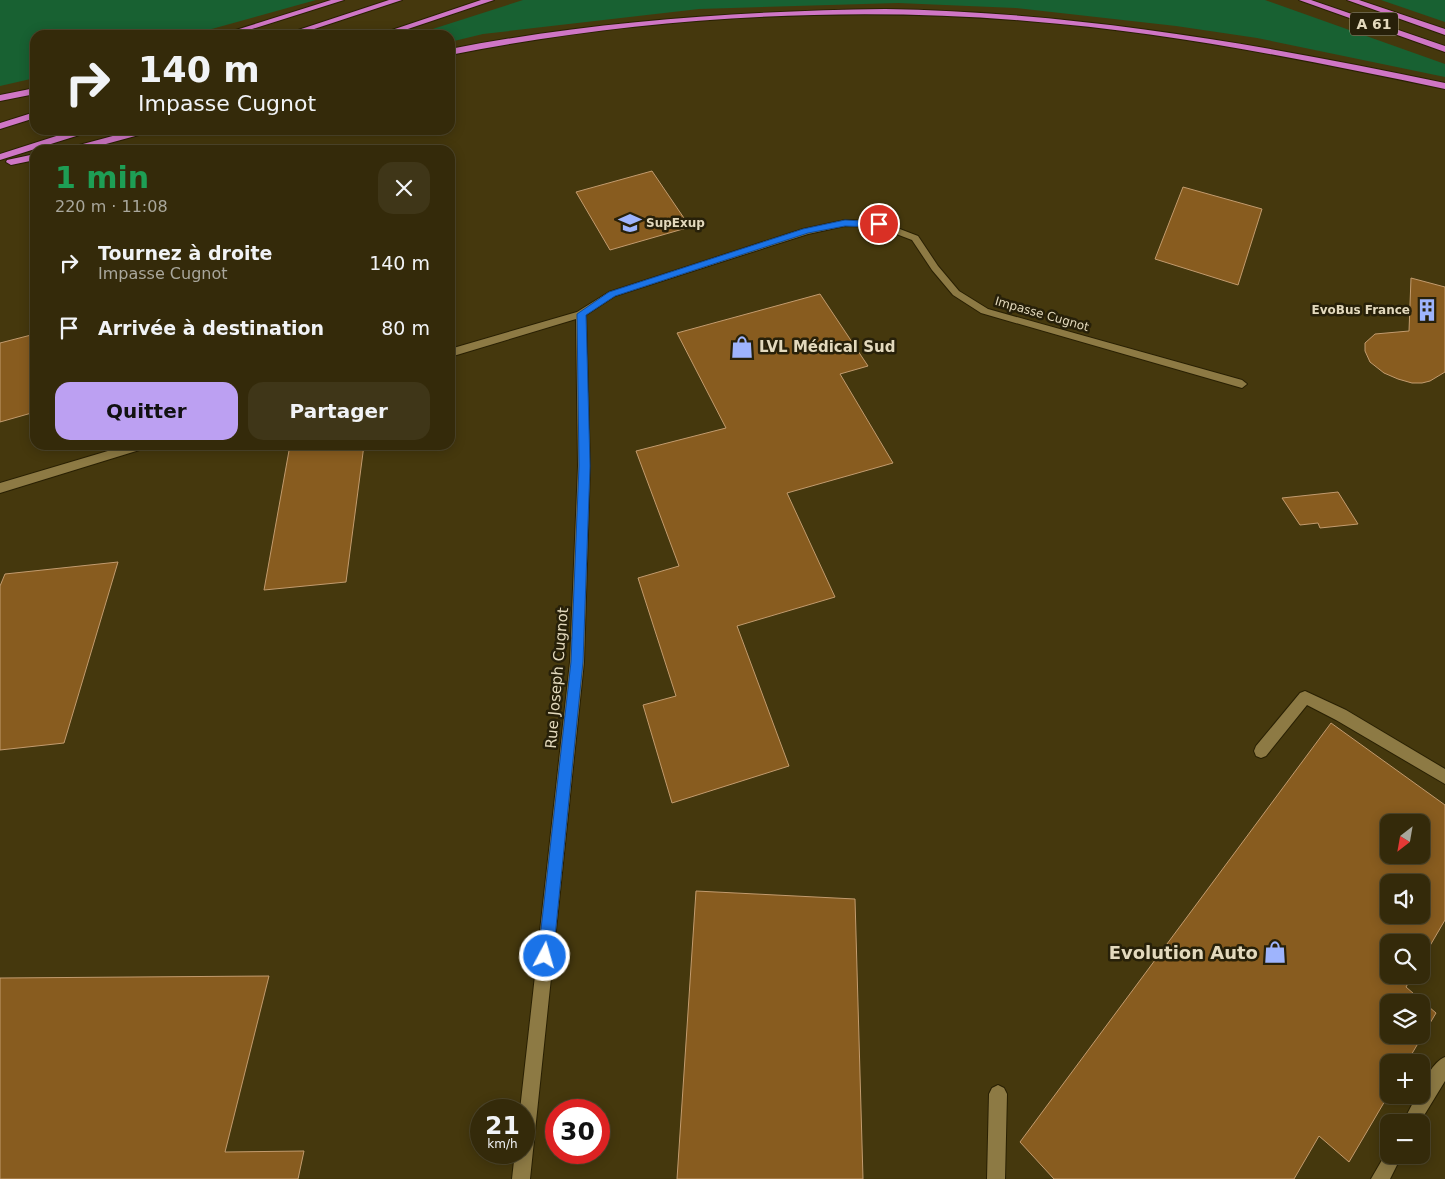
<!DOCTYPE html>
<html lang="fr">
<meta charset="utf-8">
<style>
body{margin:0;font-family:"DejaVu Sans",sans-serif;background:#3f3618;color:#f1f3f6;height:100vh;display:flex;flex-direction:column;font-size:19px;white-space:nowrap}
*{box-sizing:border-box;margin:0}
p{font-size:16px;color:#a9a79c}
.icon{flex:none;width:28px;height:28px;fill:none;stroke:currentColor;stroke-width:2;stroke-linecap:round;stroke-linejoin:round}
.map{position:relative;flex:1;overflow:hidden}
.details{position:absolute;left:30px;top:145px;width:425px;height:305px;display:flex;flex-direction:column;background:#342a0a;border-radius:15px;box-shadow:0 2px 12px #0003,0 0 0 1px #4e462b}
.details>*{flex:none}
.banner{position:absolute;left:30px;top:30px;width:425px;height:105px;border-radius:15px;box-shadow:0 2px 12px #0003,0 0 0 1px #4e462b;background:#342a0a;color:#f1f3f6;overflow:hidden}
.needle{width:32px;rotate:211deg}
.tools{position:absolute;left:1380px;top:814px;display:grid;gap:10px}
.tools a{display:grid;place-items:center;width:50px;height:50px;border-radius:10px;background:#342a0a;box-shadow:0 2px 12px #0003,0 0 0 1px #4e462b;font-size:25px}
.speed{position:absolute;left:470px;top:1099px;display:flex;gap:10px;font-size:25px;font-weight:700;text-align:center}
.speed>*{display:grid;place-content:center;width:65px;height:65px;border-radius:50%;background:#342a0a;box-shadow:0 2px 12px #0003,0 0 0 1px #4e462b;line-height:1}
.speed small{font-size:12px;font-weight:400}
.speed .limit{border:8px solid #d22;background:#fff;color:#111}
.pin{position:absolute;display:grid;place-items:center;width:42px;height:42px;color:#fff;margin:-21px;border:2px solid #fff;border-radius:50%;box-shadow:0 1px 5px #0007}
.me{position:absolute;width:55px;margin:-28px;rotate:6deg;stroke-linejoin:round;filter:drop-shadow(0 0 4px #0008)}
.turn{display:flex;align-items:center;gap:18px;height:105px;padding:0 25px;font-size:22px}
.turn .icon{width:65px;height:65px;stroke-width:2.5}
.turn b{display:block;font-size:35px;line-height:42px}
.round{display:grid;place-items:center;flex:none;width:52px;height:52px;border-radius:15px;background:#3f3618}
.headline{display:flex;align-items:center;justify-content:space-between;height:85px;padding:0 25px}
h1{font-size:30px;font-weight:700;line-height:38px;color:#1e9e55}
.action{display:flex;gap:10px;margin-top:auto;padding:10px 25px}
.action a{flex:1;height:58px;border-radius:15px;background:#bca0f2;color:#111;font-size:20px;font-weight:700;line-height:58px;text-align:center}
.action a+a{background:#3f3618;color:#f1f3f6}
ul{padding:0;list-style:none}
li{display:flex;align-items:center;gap:15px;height:65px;padding:0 25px}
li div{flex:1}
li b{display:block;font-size:19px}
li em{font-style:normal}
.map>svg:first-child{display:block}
.green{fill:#186132}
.building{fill:#885c1f;stroke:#c29b6e;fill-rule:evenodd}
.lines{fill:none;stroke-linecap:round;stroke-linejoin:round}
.minor-casing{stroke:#292003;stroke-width:2}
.highway-casing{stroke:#292003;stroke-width:2}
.minor{fill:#8d7a44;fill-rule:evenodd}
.highway{fill:#cf76c5;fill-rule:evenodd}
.route{fill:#1a73e8;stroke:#114b97}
.labels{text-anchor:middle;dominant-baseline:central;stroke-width:5;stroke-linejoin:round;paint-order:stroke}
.far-poi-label{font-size:12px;font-weight:bold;fill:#e3d9bd;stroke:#272009;text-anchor:start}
.far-street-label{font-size:12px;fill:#e3d9bd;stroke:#272009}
.shield{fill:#272009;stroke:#aba287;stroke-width:1}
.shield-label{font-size:14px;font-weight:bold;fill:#e3d9bd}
.poi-label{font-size:15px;font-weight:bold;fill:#e3d9bd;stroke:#272009;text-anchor:start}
.street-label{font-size:15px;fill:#e3d9bd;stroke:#272009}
.near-poi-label{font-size:18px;font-weight:bold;fill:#e3d9bd;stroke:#272009;text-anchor:end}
</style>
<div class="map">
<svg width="1445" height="1179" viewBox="0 0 1445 1179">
<rect width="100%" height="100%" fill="#45380d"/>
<path class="green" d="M0 0H316L190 35H35V78L0 86Z
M523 0H1265L1445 64V77L1257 38 1176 26 1015 8 898 3 699 9 483 34 450 42V35H414Z
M1381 0H1445V22Z"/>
<path class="building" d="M652 171 690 227 610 250 576 192Z
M1183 187 1262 209 1238 285 1155 259Z
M1411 278 1445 287V372L1430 381 1422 383H1412L1398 379 1384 373 1370 362 1365 351V343L1375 334 1409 331Z
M820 294 868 366 840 374 893 463 787 493 835 597 737 626 789 766 672 803 643 705 676 696 638 578 679 566 636 451 726 428 677 333Z
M35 334V412L0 422V343Z
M290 445H364L346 582 264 590Z
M1338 492 1358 524 1320 528 1318 523 1300 525 1282 498Z
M118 562 64 743 0 750V586L5 574Z
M1331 723 1445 805V920L1421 961V942H1389V975H1413L1406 987 1436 1013 1407 1062H1389V1094L1349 1162 1319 1136 1294 1179H1054L1020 1142ZM1389 822H1421V855H1389ZM1389 882H1421V915H1389ZM1389 1002H1421V1035H1389Z
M696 891 855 899 863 1179H677Z
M269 976 225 1152 304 1151 298 1179H0V978Z"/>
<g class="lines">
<defs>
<path id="minor" d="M845 220 879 221 918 236 938 266 959 291 988 309 1242 380 1247 384 1242 388 981 313 953 295 932 270 912 240 878 227 845 226 808 234 615 296 586 315 590 466 584 662 530 1179H512L515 1152H524V1110H520L570 662 578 466 576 319 450 357V349L577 312 609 292 803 229Z
M128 445H148L146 448 0 493V483Z
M1305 691 1346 710 1445 769V784L1336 720 1307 705 1266 756 1261 758 1256 756 1254 751 1256 746 1300 693Z
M1445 1057V1081L1420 1122H1403L1417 1095H1421C1421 1083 1434 1061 1445 1057Z
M998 1085 1004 1088 1007 1094 1005 1179H987L989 1094 992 1088Z
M1389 1148V1155H1402L1390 1179H1371Z"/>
<path id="highway" d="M331 0H344L233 35H220Z
M389 0H402L296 35H283Z
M481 0H494L390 35H377Z
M1299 0H1311L1445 46V52Z
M1347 0H1359L1445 29V35Z
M885 9C1075 12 1260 44 1445 83V89C1307 60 1168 32 1027 21 840 5 634 18 450 55V49C593 21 740 11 885 9Z
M35 88V94L0 101V95Z
M35 112V118L0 129V123Z
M75 130H90L89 132 0 160V154Z
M135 130H151L150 132 84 150H67L68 148Z
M35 154V160L11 165 6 162 7 160Z"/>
</defs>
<use href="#minor" class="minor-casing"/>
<use href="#highway" class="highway-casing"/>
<use href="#minor" class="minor"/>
<use href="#highway" class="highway"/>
</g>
<path class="route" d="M845 220 879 222 883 224 879 227 845 226 808 233 615 296 586 315 590 466 583 662 553 956 550 962 545 964 540 962 538 956 571 662 579 466 577 314 609 292 803 229Z"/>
<defs>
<symbol id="university-bare" viewBox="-9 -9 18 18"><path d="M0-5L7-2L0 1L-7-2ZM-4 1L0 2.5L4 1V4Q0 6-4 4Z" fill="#9eb4fd" stroke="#272009" stroke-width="2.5" paint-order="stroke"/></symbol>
<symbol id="building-bare" viewBox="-9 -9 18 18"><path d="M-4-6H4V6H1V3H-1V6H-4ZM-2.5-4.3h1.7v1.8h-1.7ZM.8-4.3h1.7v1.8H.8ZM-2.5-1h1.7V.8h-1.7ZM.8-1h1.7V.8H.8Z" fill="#9eb4fd" stroke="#272009" stroke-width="2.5" paint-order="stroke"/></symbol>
<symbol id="shop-bare" viewBox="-9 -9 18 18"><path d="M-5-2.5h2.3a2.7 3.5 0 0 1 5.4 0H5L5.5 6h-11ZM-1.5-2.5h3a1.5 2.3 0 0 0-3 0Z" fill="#9eb4fd" stroke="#272009" stroke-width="2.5" paint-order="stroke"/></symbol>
</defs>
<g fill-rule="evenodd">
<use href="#university-bare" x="614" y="207" width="32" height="32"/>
<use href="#building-bare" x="1411" y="294" width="32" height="32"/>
<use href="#shop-bare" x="726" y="331" width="32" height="32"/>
<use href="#shop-bare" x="1259" y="936" width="32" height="32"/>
</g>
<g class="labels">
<g class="far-poi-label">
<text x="646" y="223">SupExup</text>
<text x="1410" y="310" text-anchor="end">EvoBus France</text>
</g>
<g class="far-street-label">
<text transform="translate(1042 314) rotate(16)">Impasse Cugnot</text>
</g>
<rect class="shield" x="1350" y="12.5" width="48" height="23" rx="4"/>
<g class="shield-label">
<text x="1374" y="24">A 61</text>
</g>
<g class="poi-label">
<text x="759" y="347">LVL Médical Sud</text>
</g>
<g class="street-label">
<text transform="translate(557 678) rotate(-85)">Rue Joseph Cugnot</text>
</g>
<g class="near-poi-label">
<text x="1258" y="952">Evolution Auto</text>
</g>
</g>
</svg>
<div class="tools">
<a><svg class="needle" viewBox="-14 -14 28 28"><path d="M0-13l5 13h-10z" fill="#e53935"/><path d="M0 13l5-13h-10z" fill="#a9a79c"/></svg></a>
<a><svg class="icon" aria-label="sound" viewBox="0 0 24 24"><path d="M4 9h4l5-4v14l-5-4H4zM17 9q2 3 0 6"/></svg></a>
<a><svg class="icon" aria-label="search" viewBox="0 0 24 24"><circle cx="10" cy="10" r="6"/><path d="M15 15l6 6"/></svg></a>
<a><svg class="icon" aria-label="layers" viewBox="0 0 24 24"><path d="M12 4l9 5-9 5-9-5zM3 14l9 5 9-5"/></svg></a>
<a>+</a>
<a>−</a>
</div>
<div class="speed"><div>21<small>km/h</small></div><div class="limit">30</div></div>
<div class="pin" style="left:879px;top:224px;background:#d93025"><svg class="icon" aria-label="arrive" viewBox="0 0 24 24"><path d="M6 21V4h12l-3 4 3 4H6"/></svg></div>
<svg class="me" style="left:545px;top:956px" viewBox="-20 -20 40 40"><circle r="17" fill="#1a73e8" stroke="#fff" stroke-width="3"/><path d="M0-11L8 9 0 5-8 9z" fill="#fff"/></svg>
<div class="banner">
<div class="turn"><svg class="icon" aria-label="right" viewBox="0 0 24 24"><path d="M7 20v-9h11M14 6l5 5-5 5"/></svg><div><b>140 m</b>Impasse Cugnot</div></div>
</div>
<section class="details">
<div class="headline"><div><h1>1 min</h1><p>220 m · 11:08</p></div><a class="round"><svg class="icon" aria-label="close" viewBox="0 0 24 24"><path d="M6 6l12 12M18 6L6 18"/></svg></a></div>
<ul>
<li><svg class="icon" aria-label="right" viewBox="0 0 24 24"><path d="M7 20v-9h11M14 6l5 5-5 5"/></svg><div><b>Tournez à droite</b><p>Impasse Cugnot</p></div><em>140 m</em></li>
<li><svg class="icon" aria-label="arrive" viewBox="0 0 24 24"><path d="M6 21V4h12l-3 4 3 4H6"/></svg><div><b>Arrivée à destination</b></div><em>80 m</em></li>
</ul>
<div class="action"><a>Quitter</a><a>Partager</a></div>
</section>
</div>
